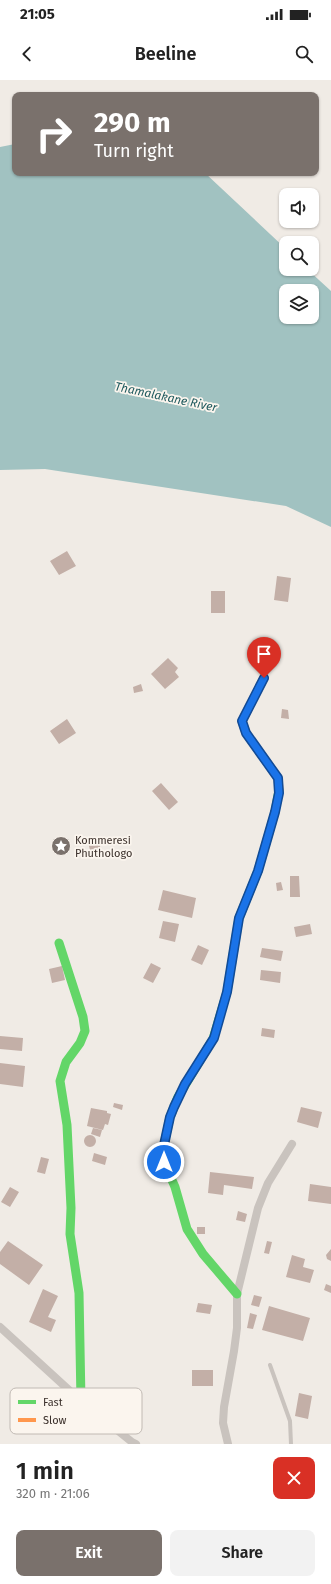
<!DOCTYPE html>
<meta charset="utf-8">
<style>
body{margin:0;font-family:"Fira Sans",sans-serif;background:#f2f2f2;color:#222;height:100vh;display:flex;flex-direction:column;font-size:15px;white-space:nowrap}
*{box-sizing:border-box;margin:0}
p{font-size:13px;color:#767676}
.icon{flex:none;width:22px;height:22px;fill:none;stroke:currentColor;stroke-width:2;stroke-linecap:round;stroke-linejoin:round}
.map{position:relative;height:1364px;overflow:hidden}
.details{display:flex;flex-direction:column;background:#fff;flex:1}
.details>*{flex:none}
.banner{position:absolute;left:12px;top:12px;width:307px;height:84px;border-radius:8px;box-shadow:0 1px 3px #0004;background:#7a716c;color:#fff;overflow:hidden}
.tools{position:absolute;left:279px;top:108px;display:grid;gap:8px}
.tools a{display:grid;place-items:center;width:40px;height:40px;border-radius:8px;background:#fff;box-shadow:0 1px 3px #0004;font-size:20px}
.pin{position:absolute;display:grid;place-items:center;width:34px;height:34px;color:#fff;margin:-41px -17px;border-radius:50% 50% 50% 0;rotate:-45deg;box-shadow:0 0 4px #0007}
.pin .icon{rotate:45deg}
.me{position:absolute;width:44px;margin:-22px;rotate:0deg;stroke-linejoin:round;filter:drop-shadow(0 0 3px #0008)}
.turn{display:flex;align-items:center;gap:14px;height:84px;padding:0 16px;font-size:18px}
.turn .icon{width:52px;height:52px;stroke-width:2.5}
.turn b{display:block;font-size:28px;line-height:34px}
.round{display:grid;place-items:center;flex:none;width:42px;height:42px;border-radius:8px;background:#f2f2f2}
.headline{display:flex;align-items:center;justify-content:space-between;height:68px;padding:0 16px}
h1{font-size:24px;font-weight:600;line-height:30px}
.primary-button{display:flex;gap:8px;margin-top:auto;padding:8px 16px}
.primary-button a{flex:1;height:46px;border-radius:8px;background:#7a716c;color:#fff;font-size:16px;font-weight:600;line-height:46px;text-align:center}
.primary-button a+a{background:#f2f2f2;color:#222}
.status{display:flex;justify-content:space-between;align-items:center;height:28px;padding:0 20px;background:#fff;direction:ltr}
.status svg{height:11px;fill:currentColor}
header{display:flex;justify-content:space-between;align-items:center;height:52px;padding:0 16px;background:#fff;font-size:18px;font-weight:600}
.map>svg:first-child{display:block}
.water{fill:#a1c2c1;fill-rule:evenodd}
.building{fill:#c3afa7}
.lines{fill:none;stroke-linecap:round;stroke-linejoin:round}
.lane{stroke:#c9c3be;stroke-width:4}
.street{stroke:#c9c3be;stroke-width:8}
.fast{stroke:#63d668;stroke-width:9}
.slow{stroke:#ff974d;stroke-width:9}
.route-casing{stroke:#114b97;stroke-width:10}
.route{stroke:#1a73e8;stroke-width:7}
.labels{text-anchor:middle;dominant-baseline:central;stroke-width:3.5;stroke-linejoin:round;paint-order:stroke}
.poi-label{font-size:11px;fill:#3b302b;stroke:#fbf5ee;text-anchor:start}
.water-label{font-size:12px;font-style:italic;fill:#1f5a5e;stroke:#fbf5ee}
.key{fill:#fbf5ee;stroke:#c1bab4;stroke-width:1}
.key-label{font-size:11px;fill:#3b302b}
</style>
<div class="status"><b>21:05</b><svg viewBox="0 0 49 12"><path d="M0 12V9h3v3zM5 12V6h3v6zM10 12V3h3v9zM15 12V0h3v12zM26 1h20v11H26zM47 4h2v5h-2z"/></svg></div>
<header><svg class="icon" aria-label="back" viewBox="0 0 24 24"><path d="M15 5l-7 7 7 7"/></svg>Beeline<svg class="icon" aria-label="search" viewBox="0 0 24 24"><circle cx="10" cy="10" r="6"/><path d="M15 15l6 6"/></svg></header>
<div class="map">
<svg width="331" height="1364" viewBox="0 0 331 1364">
<rect width="100%" height="100%" fill="#f0ebe5"/>
<path class="water" d="M15 64V93H205L286 169V189H307L331 211V447L286 426 45 389 0 390V67ZM286 211H312V237H286Z"/>
<path class="building" d="M67 471 76 486 59 495 50 481Z
M277 496 291 498 288 522 274 520Z
M211 511H225V533H211Z
M168 578 178 588 175 592 179 597 165 609 151 594Z
M141 604 143 611 134 613 133 607Z
M282 629 288 630 289 639 281 638Z
M67 639 76 653 59 664 50 651Z
M161 703 178 722 169 730 152 711Z
M99 760 101 772 91 774 88 762Z
M290 796H299L300 817H290Z
M281 802 283 810 277 811 276 803Z
M163 810 196 818 192 838 158 830Z
M163 841 179 844 175 862 159 858Z
M310 844 312 854 296 857 294 847Z
M198 865 209 870 202 885 191 880Z
M262 868 283 871 281 881 260 877Z
M151 883 161 888 153 903 143 898Z
M62 886 65 900 52 903 49 889Z
M261 890 281 892 280 903 260 900Z
M262 948 275 950 274 958 261 956Z
M0 956 23 958 22 971 0 969Z
M0 983 25 986 23 1007 0 1004Z
M114 1023 123 1025 122 1030 113 1027Z
M301 1027 322 1032 318 1048 297 1042Z
M91 1028 107 1031V1033L111 1034 108 1045 105 1044 103 1050 87 1046Z
M93 1048 102 1050 100 1057 91 1054Z
M84 1061a6 6 0 1 1 12 0a6 6 0 1 1-12 0Z
M94 1073 107 1077 105 1085 92 1081Z
M41 1077 49 1079 45 1094 37 1092Z
M210 1092 254 1097 252 1109 224 1105 223 1115 208 1113Z
M310 1104 331 1107V1124L308 1121Z
M10 1107 19 1112 10 1127 1 1122Z
M238 1131 247 1134 245 1142 236 1140Z
M197 1147H205V1154H197Z
M8 1161 43 1185 29 1205 0 1184V1172Z
M267 1161 272 1162 269 1174 264 1173Z
M331 1169V1181L327 1179 326 1175Z
M292 1175 305 1179 303 1187 314 1190 310 1203 286 1197Z
M326 1204 331 1206V1213L324 1210Z
M43 1209 58 1216 48 1237 56 1240 51 1252 29 1242Z
M254 1215 262 1217 259 1227 251 1225Z
M198 1223 212 1225 210 1234 196 1232Z
M269 1226 310 1238 303 1261 262 1250Z
M250 1233 257 1235 253 1249 247 1248Z
M192 1290H213V1306H192Z
M299 1313 312 1316 308 1339 295 1336Z"/>
<g class="lines">
<path class="lane" d="M270 1285 290 1341 291 1364"/>
<path class="street" d="M0 1247 81 1321 132 1362 136 1364
M228 1364 223 1343 224 1327 234 1271 237 1248V1214L258 1128 268 1103 292 1064"/>
<path class="fast" d="M59 863 83 937 85 951 80 963 66 982 60 1001 67 1045 71 1128 70 1154 79 1213 81 1321
M237 1214 203 1174 187 1149 175 1107 164 1082V1065L170 1037 178 1017 213 959 227 912 239 838 258 791 275 732 279 710"/>
<path class="slow" d="M264 598 242 641 246 653 278 698 279 710"/>
</g>
<g class="lines">
<defs>
<path id="route" d="M164 1082V1065L170 1037 174 1027 185 1004 214 958 227 912 239 838 258 791 275 732 279 713 278 698 246 653 242 641 264 598"/>
</defs>
<use href="#route" class="route-casing"/>
<use href="#route" class="route"/>
</g>
<defs>
<symbol id="sight-disc" viewBox="-11 -11 22 22"><circle r="9.5" fill="#7a716c" stroke="#fbf5ee"/><path d="M0-6L1.8-2.2L6-1.7L2.9 1.2L3.7 5.4L0 3.3L-3.7 5.4L-2.9 1.2L-6-1.7L-1.8-2.2Z" fill="#fff"/></symbol>
</defs>
<g fill-rule="evenodd">
<use href="#sight-disc" x="50" y="755" width="22" height="22"/>
</g>
<g class="labels">
<g class="poi-label">
<text x="75" y="760">Kommeresi<tspan x="75" dy="13">Phuthologo</tspan></text>
</g>
<g class="water-label">
<text transform="translate(166 317) rotate(12)">Thamalakane River</text>
</g>
</g>
<rect x="10" y="1308" width="132" height="46" rx="6" class="key"/>
<rect x="18" y="1320" width="18" height="4" fill="#63d668"/>
<rect x="18" y="1338" width="18" height="4" fill="#ff974d"/>
<g class="key-label">
<text x="43" y="1326">Fast</text>
<text x="43" y="1344">Slow</text>
</g>
</svg>
<div class="tools">
<a><svg class="icon" aria-label="sound" viewBox="0 0 24 24"><path d="M4 9h4l5-4v14l-5-4H4zM17 9q2 3 0 6"/></svg></a>
<a><svg class="icon" aria-label="search" viewBox="0 0 24 24"><circle cx="10" cy="10" r="6"/><path d="M15 15l6 6"/></svg></a>
<a><svg class="icon" aria-label="layers" viewBox="0 0 24 24"><path d="M12 4l9 5-9 5-9-5zM3 14l9 5 9-5"/></svg></a>
</div>
<div class="pin" style="left:264px;top:598px;background:#d93025"><svg class="icon" aria-label="arrive" viewBox="0 0 24 24"><path d="M6 21V4h12l-3 4 3 4H6"/></svg></div>
<svg class="me" style="left:164px;top:1082px" viewBox="-20 -20 40 40"><circle r="17" fill="#1a73e8" stroke="#fff" stroke-width="3"/><path d="M0-11L8 9 0 5-8 9z" fill="#fff"/></svg>
<div class="banner">
<div class="turn"><svg class="icon" aria-label="right" viewBox="0 0 24 24"><path d="M7 20v-9h11M14 6l5 5-5 5"/></svg><div><b>290 m</b>Turn right</div></div>
</div>
</div>
<section class="details">
<div class="headline"><div><h1>1 min</h1><p>320 m · 21:06</p></div><a class="round" style="background:#d93025;color:#fff"><svg class="icon" aria-label="close" viewBox="0 0 24 24"><path d="M6 6l12 12M18 6L6 18"/></svg></a></div>
<div class="primary-button"><a>Exit</a><a>Share</a></div>
</section>
